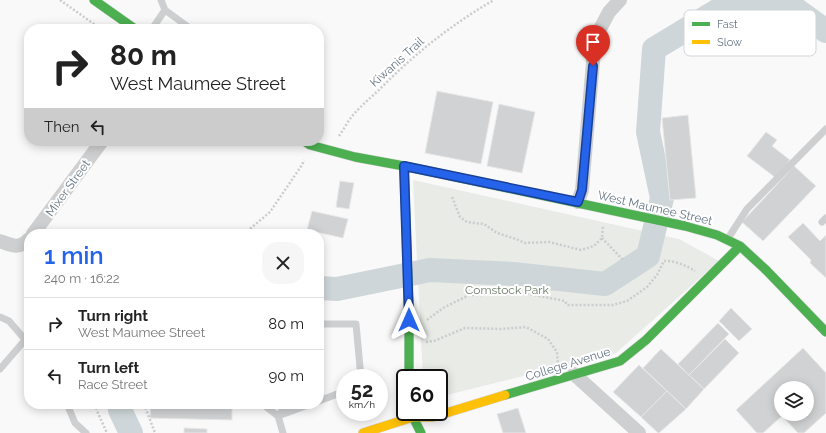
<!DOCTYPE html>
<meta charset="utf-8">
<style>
body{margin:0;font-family:Raleway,sans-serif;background:#f6f6f6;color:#222;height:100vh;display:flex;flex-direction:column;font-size:15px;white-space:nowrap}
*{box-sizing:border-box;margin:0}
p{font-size:13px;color:#767676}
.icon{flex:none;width:22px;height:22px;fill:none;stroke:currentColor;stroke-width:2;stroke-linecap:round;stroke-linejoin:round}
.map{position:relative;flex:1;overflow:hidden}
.panel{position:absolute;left:24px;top:229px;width:300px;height:180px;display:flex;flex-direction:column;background:#fff;border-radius:16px;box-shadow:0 2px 10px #0003}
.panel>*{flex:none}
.hud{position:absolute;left:24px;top:24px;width:300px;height:122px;border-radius:16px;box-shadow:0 2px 10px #0003;background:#fff;color:#222;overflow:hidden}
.controls{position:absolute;left:774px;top:381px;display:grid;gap:8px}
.controls a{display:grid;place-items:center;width:40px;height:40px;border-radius:50%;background:#fff;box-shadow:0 2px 10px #0003;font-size:20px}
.speed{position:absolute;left:336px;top:369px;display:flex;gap:8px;font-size:20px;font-weight:700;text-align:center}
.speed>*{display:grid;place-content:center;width:52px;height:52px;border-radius:50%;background:#fff;box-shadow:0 2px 10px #0003;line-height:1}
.speed small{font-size:10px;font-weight:400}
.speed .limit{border:2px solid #111;border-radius:6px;background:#fff;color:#111}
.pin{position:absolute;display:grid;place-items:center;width:34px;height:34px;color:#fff;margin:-41px -17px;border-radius:50% 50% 50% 0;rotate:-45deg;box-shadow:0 0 4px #0007}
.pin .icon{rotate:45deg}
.me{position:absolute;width:44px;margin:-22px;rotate:0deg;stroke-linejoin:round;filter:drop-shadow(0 0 3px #0008)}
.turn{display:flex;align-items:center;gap:14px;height:84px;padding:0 20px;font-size:18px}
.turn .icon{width:52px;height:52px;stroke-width:2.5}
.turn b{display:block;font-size:28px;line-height:34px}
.then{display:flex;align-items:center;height:38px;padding:0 20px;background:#0003;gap:8px;font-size:15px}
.round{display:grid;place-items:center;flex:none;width:42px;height:42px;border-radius:16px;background:#f6f6f6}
.headline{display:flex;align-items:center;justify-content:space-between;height:68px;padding:0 20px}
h1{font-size:24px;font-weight:600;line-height:30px;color:#2563eb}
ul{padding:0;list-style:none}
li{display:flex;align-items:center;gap:12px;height:52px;padding:0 20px;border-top:1px solid #e0e0e0}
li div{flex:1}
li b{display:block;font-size:15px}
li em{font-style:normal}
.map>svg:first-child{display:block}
.green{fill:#e8ebe6}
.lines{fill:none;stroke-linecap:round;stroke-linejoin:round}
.river{stroke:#ced6d9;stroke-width:24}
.building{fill:#d0d2d3;stroke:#e8e8e8;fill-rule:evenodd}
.fast-casing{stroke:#d5d6d7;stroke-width:10}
.slow-casing{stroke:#d5d6d7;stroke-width:10}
.path{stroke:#cbcccd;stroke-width:2.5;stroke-dasharray:2 2;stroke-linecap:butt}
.lane{stroke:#cecfd0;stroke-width:7}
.street{stroke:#cecfd0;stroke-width:14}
.fast{stroke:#4caf50;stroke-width:9}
.slow{stroke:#ffc107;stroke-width:9}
.route-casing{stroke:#184099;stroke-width:10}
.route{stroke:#2563eb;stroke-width:7}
.labels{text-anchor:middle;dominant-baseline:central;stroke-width:4;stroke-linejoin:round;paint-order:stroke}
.street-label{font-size:12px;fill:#657683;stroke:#fff}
.park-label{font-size:12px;fill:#687a64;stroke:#fff}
.key{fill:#fff;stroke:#d1d6da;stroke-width:1}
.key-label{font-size:11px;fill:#657683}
</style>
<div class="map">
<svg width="826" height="433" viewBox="0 0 826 433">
<rect width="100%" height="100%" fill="#f9f9f9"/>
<path class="green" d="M413 180 679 239 719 261 616 353 439 397V378H423Z"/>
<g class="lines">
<path class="river" d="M319 288 337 289 430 270 513 274 605 284 648 256 662 198 648 132 654 49 725 6 783 0 826 31
M120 404V410L131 433"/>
</g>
<path class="building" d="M437 91 493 102 481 164 425 153Z
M499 104 535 112 522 173 487 166Z
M688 115 696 198 670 200 662 118Z
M766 132 777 140 772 146 790 160 776 178 747 156Z
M794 166 816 186 763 241 742 222Z
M340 181 354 183 349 209 336 207Z
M312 211 348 219 343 238 307 230Z
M803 223 820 241 826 235V278L810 263 811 260 788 237Z
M731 308 752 329 739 341 719 321Z
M718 323 729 334 689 375 678 364Z
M725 339 739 353 704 389 689 375Z
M803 348 826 373V413L804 433H798L782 416 763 433H757L736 410ZM781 388H807V414H781Z
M661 349 704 389 686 409 643 368Z
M639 365 667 391 641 417 613 392Z
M667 391 686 409 659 433H658L641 417Z
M151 404H239V407L232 406V420L150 418Z
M518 408 526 433H503L497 414Z
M184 428 207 429V433H184Z"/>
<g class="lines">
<defs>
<path id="fast" d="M94 0 135 29
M304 141 310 145 355 157 404 166 409 306V378
M404 166 685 226 717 235 740 246 765 269 826 332
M505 395 620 361 646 340 740 246
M412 412 413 417 421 433"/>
<path id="slow" d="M363 433 413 417H433L505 395"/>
</defs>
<use href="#fast" class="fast-casing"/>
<use href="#slow" class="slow-casing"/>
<path class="path" d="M60 0 101 29
M339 136C344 129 348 121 353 115 361 106 370 98 379 90 413 55 452 24 494 0
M452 197 460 217 467 222 484 224 497 233 516 239 525 243 549 242 581 250 594 246 602 238 603 226
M244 234 270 212 302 165 304 160
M602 238 624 261
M427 320 443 308 469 295H483L487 292 514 291 565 301 567 305H613L627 301 647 287 657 275 664 261C673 260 688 266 695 271
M426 342 434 341 465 328 501 329 526 327 548 339 557 352 558 363
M95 404 97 411 107 433
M144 404 155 433"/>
<path class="lane" d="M161 0 165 10
M152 29 165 10 191 29
M822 222 826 218
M727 240 747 209 826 129
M0 317 9 321 29 344
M319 324H356L361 378
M319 361 321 400
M0 369 25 340
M319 401 345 391
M67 404 75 423 86 433
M265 404V406L278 416 311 404
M283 433 278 416 284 408 283 404"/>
<path class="street" d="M578 202 582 190 594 50 600 29 609 12 620 0
M33 234 102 141
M0 241C11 245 19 250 29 239
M574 374 639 433"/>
<use href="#fast" class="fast"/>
<use href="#slow" class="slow"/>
</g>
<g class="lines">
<defs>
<path id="route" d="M409 320 404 166 578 202 582 190 593 66"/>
</defs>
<use href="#route" class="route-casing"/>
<use href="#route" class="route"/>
</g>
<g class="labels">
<g class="street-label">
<text transform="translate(397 62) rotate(-42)">Kiwanis Trail</text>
<text transform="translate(68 188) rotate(-54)">Mixer Street</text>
<text transform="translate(655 208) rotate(13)">West Maumee Street</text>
<text transform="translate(568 364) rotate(-17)">College Avenue</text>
</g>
<g class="park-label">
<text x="507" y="290">Comstock Park</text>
</g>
</g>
<rect x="684" y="10" width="132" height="46" rx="6" class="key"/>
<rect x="692" y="22" width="18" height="4" fill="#4caf50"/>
<rect x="692" y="40" width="18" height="4" fill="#ffc107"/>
<g class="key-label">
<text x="717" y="28">Fast</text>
<text x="717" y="46">Slow</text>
</g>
</svg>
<div class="controls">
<a><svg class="icon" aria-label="layers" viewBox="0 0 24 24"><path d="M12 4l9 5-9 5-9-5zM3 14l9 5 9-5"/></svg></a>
</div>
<div class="speed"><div>52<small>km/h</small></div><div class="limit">60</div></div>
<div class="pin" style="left:593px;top:66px;background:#d93025"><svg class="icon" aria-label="arrive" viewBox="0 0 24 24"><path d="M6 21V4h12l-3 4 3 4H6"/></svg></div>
<svg class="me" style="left:409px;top:320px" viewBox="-20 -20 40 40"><path d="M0-17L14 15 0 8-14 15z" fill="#2563eb" stroke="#fff" stroke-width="4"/></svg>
<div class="hud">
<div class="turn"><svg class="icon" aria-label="right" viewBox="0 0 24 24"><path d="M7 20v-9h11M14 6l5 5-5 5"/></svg><div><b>80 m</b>West Maumee Street</div></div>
<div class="then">Then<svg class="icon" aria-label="left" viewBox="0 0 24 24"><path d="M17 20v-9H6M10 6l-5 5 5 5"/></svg></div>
</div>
<section class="panel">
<div class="headline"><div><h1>1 min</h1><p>240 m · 16:22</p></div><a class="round"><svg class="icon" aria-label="close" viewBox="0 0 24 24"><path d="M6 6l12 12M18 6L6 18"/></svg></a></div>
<ul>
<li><svg class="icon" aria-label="right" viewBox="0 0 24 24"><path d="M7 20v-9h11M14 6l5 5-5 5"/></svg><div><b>Turn right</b><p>West Maumee Street</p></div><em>80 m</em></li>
<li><svg class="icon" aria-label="left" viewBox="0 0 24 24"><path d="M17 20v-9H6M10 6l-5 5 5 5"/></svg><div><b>Turn left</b><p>Race Street</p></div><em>90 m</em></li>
</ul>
</section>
</div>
